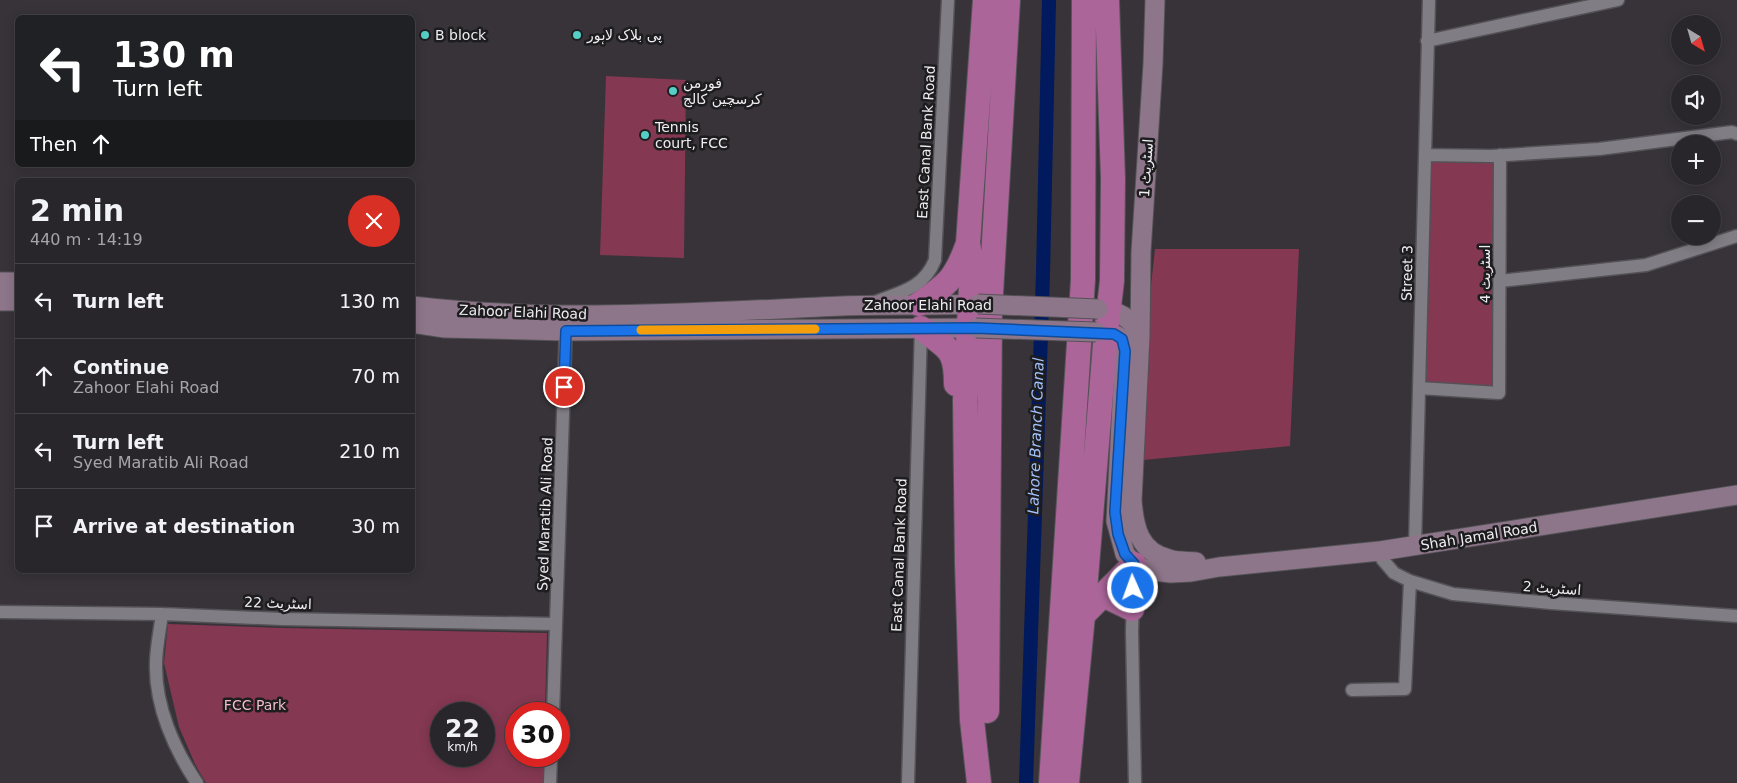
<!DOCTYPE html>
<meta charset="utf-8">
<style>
body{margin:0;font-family:"DejaVu Sans",Vazirmatn,sans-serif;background:#312e33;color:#f1f3f6;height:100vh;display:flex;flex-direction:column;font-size:19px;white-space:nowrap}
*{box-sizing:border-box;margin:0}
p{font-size:16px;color:#a5a5a9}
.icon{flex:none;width:28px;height:28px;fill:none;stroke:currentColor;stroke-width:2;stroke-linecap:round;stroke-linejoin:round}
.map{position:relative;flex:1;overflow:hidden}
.sheet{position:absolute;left:15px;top:178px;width:400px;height:395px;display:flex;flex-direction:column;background:#29262b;border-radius:8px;box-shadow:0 2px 12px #0003,0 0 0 1px #454347}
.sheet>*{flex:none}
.hud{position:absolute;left:15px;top:15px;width:400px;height:152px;border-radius:8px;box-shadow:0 2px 12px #0003,0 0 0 1px #454347;background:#202124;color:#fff;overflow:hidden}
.needle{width:32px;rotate:143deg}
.fabs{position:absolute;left:1671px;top:15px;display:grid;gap:10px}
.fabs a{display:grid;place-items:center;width:50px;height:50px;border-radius:50%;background:#29262b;box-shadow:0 2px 12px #0003,0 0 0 1px #454347;font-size:25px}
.speed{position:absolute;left:430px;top:702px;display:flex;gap:10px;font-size:25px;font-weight:700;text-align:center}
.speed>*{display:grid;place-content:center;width:65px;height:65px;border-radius:50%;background:#29262b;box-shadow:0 2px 12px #0003,0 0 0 1px #454347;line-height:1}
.speed small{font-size:12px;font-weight:400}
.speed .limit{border:8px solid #d22;background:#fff;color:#111}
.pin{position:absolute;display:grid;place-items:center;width:42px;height:42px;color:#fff;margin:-21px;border:2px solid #fff;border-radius:50%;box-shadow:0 1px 5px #0007}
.me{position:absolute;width:55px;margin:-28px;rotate:358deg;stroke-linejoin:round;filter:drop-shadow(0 0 4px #0008)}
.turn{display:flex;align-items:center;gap:18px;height:105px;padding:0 15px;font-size:22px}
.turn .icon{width:65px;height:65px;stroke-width:2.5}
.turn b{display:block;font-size:35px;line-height:42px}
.then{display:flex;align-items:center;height:48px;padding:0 15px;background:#0003;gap:10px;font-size:19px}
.round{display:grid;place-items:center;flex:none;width:52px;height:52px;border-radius:26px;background:#312e33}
.overview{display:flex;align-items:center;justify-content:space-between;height:85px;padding:0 15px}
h1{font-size:30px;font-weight:600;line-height:38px}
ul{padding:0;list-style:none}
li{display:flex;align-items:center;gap:15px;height:75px;padding:0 15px;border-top:1px solid #454347}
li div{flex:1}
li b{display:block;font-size:19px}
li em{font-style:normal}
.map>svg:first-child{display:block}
.green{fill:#843851;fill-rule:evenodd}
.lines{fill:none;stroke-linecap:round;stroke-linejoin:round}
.canal{stroke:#01195d;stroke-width:14}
.street-casing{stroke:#545256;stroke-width:15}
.secondary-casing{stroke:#545256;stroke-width:21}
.highway-casing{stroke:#545256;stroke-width:26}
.street{stroke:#817d84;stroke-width:12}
.secondary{stroke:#8e768a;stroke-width:19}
.highway{stroke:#ab6599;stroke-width:24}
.secondary-bridge-casing{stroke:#545256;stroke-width:21;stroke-linecap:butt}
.secondary-bridge{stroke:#8e768a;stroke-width:19}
.route-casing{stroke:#114b97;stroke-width:12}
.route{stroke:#1a73e8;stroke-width:9}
.slow{stroke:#f59e0b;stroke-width:9}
.poi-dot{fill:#55cec5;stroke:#1d1c1e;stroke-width:2}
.labels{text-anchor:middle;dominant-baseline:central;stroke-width:5;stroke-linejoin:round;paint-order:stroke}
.poi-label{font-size:14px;fill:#efedf1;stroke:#1d1c1e;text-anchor:start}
.street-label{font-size:14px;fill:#efedf1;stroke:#1d1c1e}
.park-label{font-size:14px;fill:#f2becb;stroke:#1d1c1e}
.water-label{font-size:15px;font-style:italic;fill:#a2c1fd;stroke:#1d1c1e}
</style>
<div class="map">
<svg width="1737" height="783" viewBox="0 0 1737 783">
<rect width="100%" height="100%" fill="#373339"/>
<path class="green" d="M606 76 686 80 684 258 600 255Z
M1425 155H1500L1499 393 1419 388Z
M1155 249H1299L1290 446 1143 460 1150 340V294Z
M168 624 284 628 547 633 545 714H516V756H544L543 783H206L195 764 179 727 164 663ZM441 714H484V756H441Z"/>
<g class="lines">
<path class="canal" d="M1026 783 1043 273 1049 0"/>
<defs>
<path id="street" d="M1427 41 1618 0
M1425 155 1491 156 1599 149 1732 132 1737 134
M1500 281 1646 265 1737 236
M875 302C901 292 924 288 935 260L948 0
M1419 388 1499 393 1500 155
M1415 546 1429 0
M1380 551 1382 559 1394 573 1410 581 1453 594 1551 603 1737 616
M1134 564 1132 631 1135 783
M0 612 162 614 282 619 556 624
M162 614C160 630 156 648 156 664 155 706 174 749 197 783
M1352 690 1405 689 1410 581
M553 714 566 324
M550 783 551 756
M908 783 921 328"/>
<path id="secondary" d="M0 282H18
M0 301H18
M412 306C555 323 700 312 842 306 888 304 933 306 978 304
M1098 309C1118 311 1132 317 1140 336L1132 500C1134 527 1139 552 1169 559 1177 562 1187 561 1196 562
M412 323 445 328 566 331 976 328
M1096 332C1108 333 1120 332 1125 345L1116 521 1125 554 1134 564 1146 570 1171 573 1191 572 1219 567 1380 551 1737 495
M1140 336 1141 252 1153 64 1155 0"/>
<path id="highway" d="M919 304C948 284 955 279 967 246
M921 328C947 349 956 347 956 384
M1103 595 1132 609
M1083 615 1134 564
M987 711 990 311 1008 0
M979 783 972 720 967 564 965 400 972 267 968 243 985 0
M1051 783 1083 280 1084 0
M1067 783 1083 615 1106 332 1112 281 1113 179 1107 0"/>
</defs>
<use href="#street" class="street-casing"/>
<use href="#secondary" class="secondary-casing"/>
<use href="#highway" class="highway-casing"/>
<use href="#street" class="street"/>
<use href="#secondary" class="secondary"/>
<use href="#highway" class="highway"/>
<defs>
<path id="secondary-bridge" d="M978 304 1098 309
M976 328 1096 332"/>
</defs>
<use href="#secondary-bridge" class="secondary-bridge-casing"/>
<use href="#secondary-bridge" class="secondary-bridge"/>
</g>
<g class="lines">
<defs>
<path id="route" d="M564 387 566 331 976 328 1114 334 1122 339 1125 351 1115 512 1118 534 1125 554 1134 564 1133 588"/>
</defs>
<use href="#route" class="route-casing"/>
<use href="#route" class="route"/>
<path class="slow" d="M641 330 815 329"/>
</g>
<g class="poi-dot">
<circle cx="425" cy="35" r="5"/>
<circle cx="577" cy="35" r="5"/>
<circle cx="673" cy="91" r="5"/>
<circle cx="645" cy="135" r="5"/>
</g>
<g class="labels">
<g class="poi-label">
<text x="435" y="35">B block</text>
<text x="587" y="35">پی بلاک لاہور</text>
<text x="683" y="83">فورمن<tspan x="683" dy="16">کرسچین کالج</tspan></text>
<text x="655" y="127">Tennis<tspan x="655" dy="16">court, FCC</tspan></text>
</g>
<g class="street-label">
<text transform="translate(926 142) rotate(-87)">East Canal Bank Road</text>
<text transform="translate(1146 168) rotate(-86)">اسٹریٹ 1</text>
<text transform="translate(1407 273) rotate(-89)">Street 3</text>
<text transform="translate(1485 274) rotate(-90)">اسٹریٹ 4</text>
<text x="928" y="305">Zahoor Elahi Road</text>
<text transform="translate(523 312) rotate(2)">Zahoor Elahi Road</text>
<text transform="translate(545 514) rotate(-88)">Syed Maratib Ali Road</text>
<text transform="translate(1479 536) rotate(-9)">Shah Jamal Road</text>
<text transform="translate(899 555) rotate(-88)">East Canal Bank Road</text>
<text transform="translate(1552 588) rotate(4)">اسٹریٹ 2</text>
<text transform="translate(278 603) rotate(2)">اسٹریٹ 22</text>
</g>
<g class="park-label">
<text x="255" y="705">FCC Park</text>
</g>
<g class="water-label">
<text transform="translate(1036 436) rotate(-88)">Lahore Branch Canal</text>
</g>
</g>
</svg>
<div class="fabs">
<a><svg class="needle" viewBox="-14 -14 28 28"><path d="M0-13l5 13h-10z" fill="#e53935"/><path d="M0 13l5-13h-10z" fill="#a5a5a9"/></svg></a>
<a><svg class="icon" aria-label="sound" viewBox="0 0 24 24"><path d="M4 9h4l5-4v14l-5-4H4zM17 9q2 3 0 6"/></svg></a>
<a>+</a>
<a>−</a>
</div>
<div class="speed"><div>22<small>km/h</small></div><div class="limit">30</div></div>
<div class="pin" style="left:564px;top:387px;background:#d93025"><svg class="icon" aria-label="arrive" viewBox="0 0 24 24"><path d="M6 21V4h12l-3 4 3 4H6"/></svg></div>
<svg class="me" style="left:1133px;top:588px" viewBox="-20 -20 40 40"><circle r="17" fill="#1a73e8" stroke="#fff" stroke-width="3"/><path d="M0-11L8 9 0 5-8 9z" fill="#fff"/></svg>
<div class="hud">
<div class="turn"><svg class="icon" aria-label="left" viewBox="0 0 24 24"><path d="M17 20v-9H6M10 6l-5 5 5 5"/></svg><div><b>130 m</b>Turn left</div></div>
<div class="then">Then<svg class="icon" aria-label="ahead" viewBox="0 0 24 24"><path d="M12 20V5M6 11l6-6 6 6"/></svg></div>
</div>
<section class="sheet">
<div class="overview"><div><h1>2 min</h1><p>440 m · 14:19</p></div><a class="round" style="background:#d93025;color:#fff"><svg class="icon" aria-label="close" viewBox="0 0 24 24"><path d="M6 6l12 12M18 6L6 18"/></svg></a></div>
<ul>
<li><svg class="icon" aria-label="left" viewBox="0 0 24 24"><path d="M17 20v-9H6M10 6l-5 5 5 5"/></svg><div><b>Turn left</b></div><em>130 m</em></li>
<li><svg class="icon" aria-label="ahead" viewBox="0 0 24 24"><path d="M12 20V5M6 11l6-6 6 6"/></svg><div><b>Continue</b><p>Zahoor Elahi Road</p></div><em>70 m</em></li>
<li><svg class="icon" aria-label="left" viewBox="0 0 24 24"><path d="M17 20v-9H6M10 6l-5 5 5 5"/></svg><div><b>Turn left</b><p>Syed Maratib Ali Road</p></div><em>210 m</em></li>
<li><svg class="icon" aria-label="arrive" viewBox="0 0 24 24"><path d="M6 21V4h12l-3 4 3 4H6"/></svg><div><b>Arrive at destination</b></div><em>30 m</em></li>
</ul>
</section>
</div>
